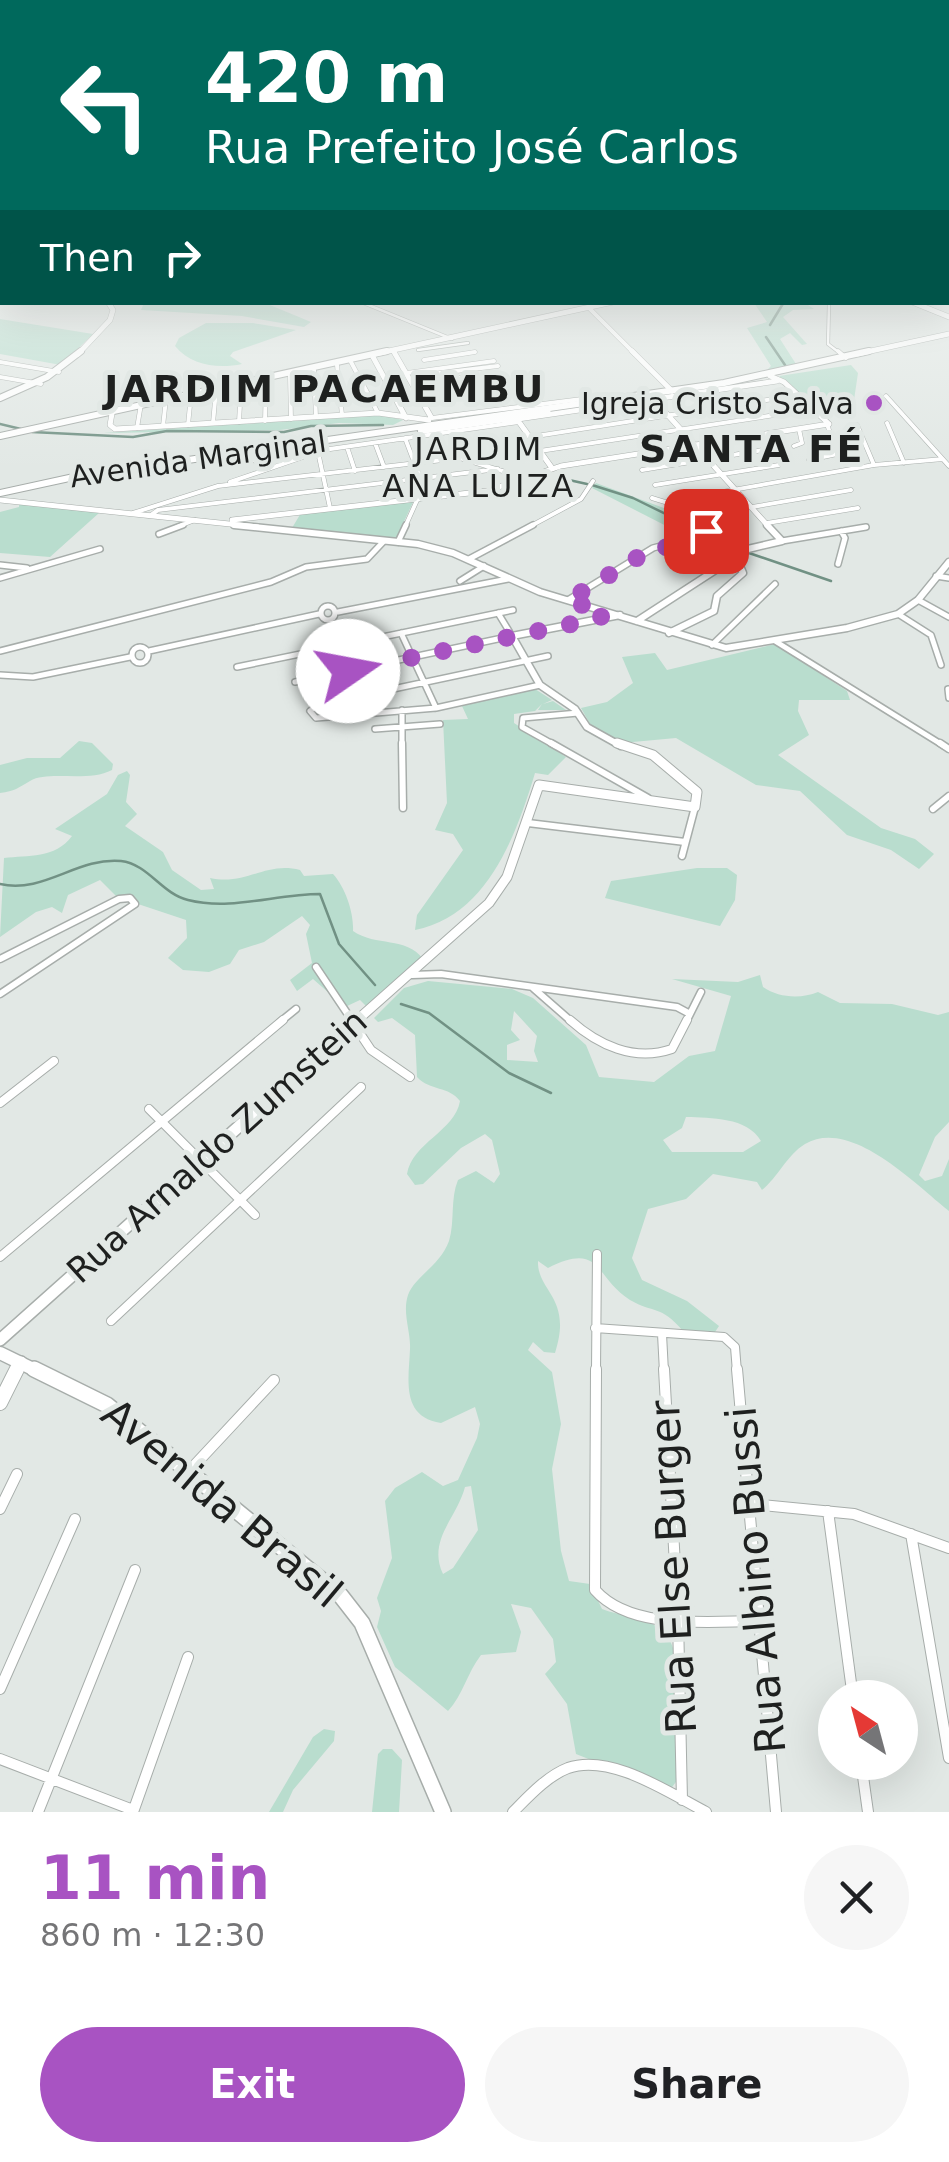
<!DOCTYPE html>
<meta charset="utf-8">
<style>
body{margin:0;font-family:"DejaVu Sans",sans-serif;background:#f6f6f6;color:#202124;height:100vh;display:flex;flex-direction:column;font-size:38px;white-space:nowrap}
*{box-sizing:border-box;margin:0}
p{font-size:32px;color:#757577}
.icon{flex:none;width:55px;height:55px;fill:none;stroke:currentColor;stroke-width:2;stroke-linecap:round;stroke-linejoin:round}
.map{position:relative;height:1812px;overflow:hidden}
.drawer{display:flex;flex-direction:column;background:#fff;flex:1}
.drawer>*{flex:none}
.banner{position:absolute;left:0px;top:0px;width:950px;height:305px;box-shadow:0 10px 40px #0002;background:#00695c;color:#fff;overflow:hidden}
.needle{width:65px;rotate:324deg}
.controls{position:absolute;left:818px;top:1680px;display:grid;gap:20px}
.controls a{display:grid;place-items:center;width:100px;height:100px;border-radius:50%;background:#fff;box-shadow:0 10px 40px #0002;font-size:50px}
.pin{position:absolute;display:grid;place-items:center;width:85px;height:85px;color:#fff;margin:-42px;border-radius:20px;box-shadow:0 5px 15px #0006}
.me{position:absolute;width:110px;margin:-55px;rotate:78deg;stroke-linejoin:round;filter:drop-shadow(0 0 8px #0008)}
.turn{display:flex;align-items:center;gap:35px;height:210px;padding:0 40px;font-size:45px}
.turn .icon{width:130px;height:130px;stroke-width:2.5}
.turn b{display:block;font-size:70px;line-height:85px}
.then{display:flex;align-items:center;height:95px;padding:0 40px;background:#0003;gap:20px;font-size:38px}
.round{display:grid;place-items:center;flex:none;width:105px;height:105px;border-radius:52px;background:#f6f6f6}
.head{display:flex;align-items:center;justify-content:space-between;height:170px;padding:0 40px}
h1{font-size:60px;font-weight:800;line-height:75px;color:#a853c2}
.action{display:flex;gap:20px;margin-top:auto;padding:20px 40px}
.action a{flex:1;height:115px;border-radius:60px;background:#a853c2;color:#fff;font-size:40px;font-weight:800;line-height:115px;text-align:center}
.action a+a{background:#f6f6f6;color:#202124}
.map>svg:first-child{display:block}
.green{fill:#b9ddce;fill-rule:evenodd}
.lines{fill:none;stroke-linecap:round;stroke-linejoin:round}
.stream{stroke:#719184;stroke-width:2.5}
.street-far5-casing{stroke:#a7adaa;stroke-width:4}
.street-far4-casing{stroke:#a7adaa;stroke-width:5}
.street-far3-casing{stroke:#a7adaa;stroke-width:8}
.street-far2-casing{stroke:#a7adaa;stroke-width:9}
.street-far1-casing{stroke:#a7adaa;stroke-width:10}
.street-casing{stroke:#a7adaa;stroke-width:12}
.secondary-far5-casing{stroke:#a7adaa;stroke-width:5}
.secondary-far4-casing{stroke:#a7adaa;stroke-width:6}
.secondary-far3-casing{stroke:#a7adaa;stroke-width:9}
.secondary-far2-casing{stroke:#a7adaa;stroke-width:11}
.secondary-far1-casing{stroke:#a7adaa;stroke-width:14}
.secondary-casing{stroke:#a7adaa;stroke-width:16}
.primary-far3-casing{stroke:#a7adaa;stroke-width:6}
.primary-far2-casing{stroke:#a7adaa;stroke-width:8}
.primary-far1-casing{stroke:#a7adaa;stroke-width:15}
.primary-casing{stroke:#a7adaa;stroke-width:18}
.street-far5{stroke:#fff;stroke-width:2.5}
.street-far4{stroke:#fff;stroke-width:4}
.street-far3{stroke:#fff;stroke-width:5}
.street-far2{stroke:#fff;stroke-width:6}
.street-far1{stroke:#fff;stroke-width:8}
.street{stroke:#fff;stroke-width:10}
.secondary-far5{stroke:#fff;stroke-width:4}
.secondary-far4{stroke:#fff;stroke-width:5}
.secondary-far3{stroke:#fff;stroke-width:6}
.secondary-far2{stroke:#fff;stroke-width:9}
.secondary-far1{stroke:#fff;stroke-width:11}
.secondary{stroke:#fff;stroke-width:14}
.primary-far3{stroke:#fff;stroke-width:5}
.primary-far2{stroke:#fff;stroke-width:6}
.primary-far1{stroke:#fff;stroke-width:12}
.primary{stroke:#fff;stroke-width:15}
.route{stroke:#a853c2;stroke-width:18;stroke-dasharray:0 32.4}
.poi-dot{fill:#a853c2;stroke:#e2e8e5;stroke-width:4}
.labels{text-anchor:middle;dominant-baseline:central;stroke-width:10;stroke-linejoin:round;paint-order:stroke}
.far-poi-label{font-size:30px;fill:#1e201f;stroke:#e2e8e5;text-anchor:end}
.far-street-label{font-size:30px;fill:#1e201f;stroke:#e2e8e5}
.far-quarter-label{font-size:32px;letter-spacing:2.5px;fill:#1e201f;stroke:#e2e8e5}
.street-label{font-size:35px;fill:#1e201f;stroke:#e2e8e5}
.far-district-label{font-size:38px;font-weight:bold;letter-spacing:2.5px;fill:#1e201f;stroke:#e2e8e5}
.near-street-label{font-size:42px;fill:#1e201f;stroke:#e2e8e5}
</style>
<div class="map">
<svg width="949" height="1812" viewBox="0 0 949 1812">
<rect width="100%" height="100%" fill="#e2e8e5"/>
<path class="green" d="M144 303H265L311 322 304 327 242 316 141 310Z
M754 303H805L814 309 793 310 783 317 807 344 802 345 790 333 780 339 796 364 766 371 771 366 747 328 767 322Z
M0 319 93 334 61 365 0 354Z
M206 323H253L296 330 233 352 230 356 242 364C219 369 191 366 175 346L179 338Z
M851 365 858 373 854 400 816 408 779 376Z
M381 415 403 420 393 425 339 423 280 430 103 433Z
M596 483 672 511 701 530 680 533 592 488Z
M414 500 396 539 292 528 301 513Z
M19 503 99 513 50 557 0 553V512L19 507Z
M775 644 847 691 850 700H799L798 711 809 735 778 755 881 828 915 839 934 854 919 869 891 850 847 835 800 791 756 785 676 738 622 743 590 724 581 708 607 702 633 683 622 657 655 653 667 670Z
M535 689 552 700 543 704 553 701 566 710H538L542 704 535 711 514 714V723L566 757 548 775 535 773C516 836 487 916 415 930L417 915 463 850 453 834 435 830 447 803 443 720 468 719 462 706Z
M79 741 92 743 113 764 112 770C87 783 49 770 30 781 18 788 15 791 0 793V765L27 758H60Z
M127 771 130 775 126 802 137 814 125 826 163 852 172 870 201 890 214 889 210 878C246 886 266 861 300 870L304 876 333 874C346 888 354 914 353 931 376 947 406 936 423 959L368 1008 360 1000 345 1007 313 979 297 991 290 980 312 963 306 934 310 925 302 916 264 942 239 950 230 964 209 972 183 970 168 958 187 938 186 920 117 897 100 880 68 895 62 913 52 907 36 912 0 937 4 858C28 855 55 859 72 836L55 829 107 794 118 775Z
M697 868H727L737 875 735 900 720 926 605 898 611 881Z
M760 975 763 987C779 998 801 999 818 992L840 1003 892 1004 938 1015 949 1012V1122L935 1137 919 1175 925 1181 942 1176 949 1159V1211C916 1185 851 1117 805 1144 787 1155 778 1177 762 1190L757 1182 713 1174 686 1199 648 1209 632 1258 642 1280 687 1301 719 1326 715 1332 683 1331C660 1304 654 1314 630 1300 594 1277 602 1241 548 1268L538 1261C537 1292 573 1297 555 1353L544 1352 533 1342 528 1350 552 1372 561 1424 552 1469 561 1551 569 1581 590 1584 602 1609C620 1616 648 1618 662 1630 689 1654 679 1743 679 1778L669 1791 576 1754 567 1704 545 1674 556 1662 553 1639 531 1608 511 1604 521 1632 516 1652 481 1655C467 1673 463 1695 448 1711L395 1667 377 1627 381 1611 377 1598 392 1558 385 1501 395 1488 422 1472 443 1486 458 1480 477 1438 480 1424 475 1407 441 1423C400 1417 409 1378 410 1349 411 1332 402 1313 408 1295 415 1276 440 1266 449 1241 455 1221 450 1199 458 1180L476 1171 494 1183 500 1174 492 1140 485 1134 461 1148 423 1184 415 1185 407 1174C412 1143 455 1131 460 1101 449 1086 430 1091 417 1077L415 1035 392 1018 378 1022 374 1018 404 988 428 981 512 989 533 998 586 1045 599 1077 654 1082 689 1056 715 1051 731 996 672 979 738 982ZM514 1011 537 1036 534 1051 538 1062 507 1060V1045L520 1040 511 1030ZM686 1117C711 1118 747 1117 761 1141L743 1152H672L663 1140 682 1128ZM471 1486 478 1530 453 1568 443 1574C427 1540 457 1518 465 1487Z
M324 1729 335 1731 334 1741 293 1790 283 1812H269L313 1737Z
M383 1749H392L402 1760 399 1812H372L378 1754Z"/>
<g class="lines">
<path class="stream" d="M770 325 784 302
M766 337 785 365
M0 424 21 429
M32 432 133 437 167 431 284 432 311 426 383 425
M560 478 587 484
M592 485 633 498 721 541
M749 553 831 581
M0 884C44 894 77 857 121 861 148 864 162 894 188 900 232 911 275 894 320 894L339 944 375 985
M401 1004 429 1013 509 1073 551 1093"/>
<defs>
<path id="street-far5" d="M361 302 452 339
M829 305 828 344 841 354
M418 350 468 343
M463 354 475 352"/>
<path id="street-far4" d="M838 351 846 358
M424 360 475 352
M0 362 59 372
M351 362 378 413
M337 365 342 415
M314 370 316 417
M407 373 494 361
M290 375 291 419
M415 376 498 366
M0 377 41 384
M419 383 476 376
M886 396 949 466
M432 418 582 399
M265 421 266 381
M239 422 241 386
M213 423 216 390
M887 423 904 463
M188 425 191 395
M857 425 874 465
M163 426 166 399
M137 428 141 404
M530 437 799 395
M405 438 427 496
M375 443 384 467
M794 446 802 443 799 429
M347 447 355 471
M540 451 814 409
M318 452 330 508
M809 460 837 454 827 424
M225 464 519 422
M642 470 763 450
M230 482 303 457
M655 485 779 465
M218 486 460 458 525 478
M708 496 735 527
M652 498 665 502 874 465 943 459
M669 502 701 527
M752 507 851 490
M133 513 218 486
M151 515 158 510 498 469
M767 523 858 508
M177 527 195 520
M405 527 418 498
M529 527 581 499 593 481
M729 527 734 526"/>
<path id="street-far3" d="M698 525 745 551
M733 525 738 530
M159 534 183 525
M782 541 866 527
M398 542 406 525
M469 559 533 525
M838 564 845 538 841 531
M0 565 27 568
M936 576 949 578
M0 578 100 549
M460 581 484 566
M568 600 653 548 734 526
M918 600 949 617
M321 613a7 7 0 1 1 14 0a7 7 0 1 1-14 0Z
M338 612 508 579
M898 614 931 635 941 665
M401 633 436 708
M775 641 944 746
M712 645 775 584
M132 655a8 8 0 1 1 16 0a8 8 0 1 1-16 0Z
M0 651 271 582 306 567 367 559 384 541
M149 651 319 614
M300 654 318 705
M237 667 513 610
M0 675 33 677 130 657
M295 682 512 636 498 613
M540 685 436 708 316 718 310 711 318 705 548 656
M948 689 949 698
M402 710V746
M375 729 440 724
M556 746 522 727 523 718 578 713"/>
<path id="street-far2" d="M402 743 403 808
M551 743 648 798
M940 743 949 749
M933 809 949 796
M528 823 685 842
M682 856 695 807
M0 959 119 899 130 898 135 904 0 994
M316 967 353 1022
M412 975 441 974 677 1007 690 1014
M532 987 572 1022
M280 1022 296 1009
M686 1022 701 992"/>
<path id="street-far1" d="M351 1020 371 1050 410 1077
M570 1020C598 1045 634 1062 672 1049L687 1020
M0 1103 54 1061
M149 1109 255 1215
M0 1257 283 1020
M111 1321 361 1087
M595 1328 724 1337 735 1347 737 1372
M662 1334 664 1372
M596 1372 597 1254"/>
<path id="street" d="M596 1369 595 1590C631 1631 710 1621 760 1621
M664 1369 678 1619 682 1800
M737 1369 776 1812
M191 1469 274 1380
M752 1504 854 1514 949 1548
M0 1509 17 1474
M828 1511 853 1698
M911 1534 949 1758
M0 1689 75 1519
M0 1759 133 1810
M861 1762 868 1812
M38 1812 135 1570
M133 1812 188 1657
M513 1812C528 1797 547 1776 568 1768 611 1753 669 1793 706 1812"/>
<path id="secondary-far5" d="M590 309 635 354"/>
<path id="secondary-far4" d="M632 351 672 391
M394 352 431 417
M373 357 406 418
M770 376 784 382 829 424
M656 402 769 527
M113 408 110 425 115 429 378 413 429 420
M504 421 777 381
M519 422 552 468
M0 500 258 527
M232 520 487 491 561 466 829 424"/>
<path id="secondary-far3" d="M234 525 418 544 453 553 540 592 726 648 847 628 898 614 918 600 949 562
M620 615 512 636 540 685 575 709 587 727 621 746
M637 621 748 549 782 541 767 525
M669 633 714 611 717 596 743 573 737 559"/>
<path id="secondary-far2" d="M355 1022 489 903 507 877 539 785 695 807 697 792 653 755 617 743"/>
<path id="secondary-far1" d="M0 1340 358 1020
M16 1372 21 1362"/>
<path id="secondary" d="M0 1403 17 1369"/>
<path id="primary-far3" d="M912 302 949 317
M78 354 110 320 113 310 108 302
M375 354 613 302
M857 354 949 334"/>
<path id="primary-far2" d="M0 398 47 377 81 351
M421 431 548 413
M0 436 387 351
M205 460 225 464
M256 460 273 451
M0 493 83 475 724 383 869 351"/>
<path id="primary-far1" d="M0 1353 39 1372"/>
<path id="primary" d="M34 1369 107 1405 341 1596 362 1623 443 1812"/>
</defs>
<use href="#street-far5" class="street-far5-casing"/>
<use href="#street-far4" class="street-far4-casing"/>
<use href="#street-far3" class="street-far3-casing"/>
<use href="#street-far2" class="street-far2-casing"/>
<use href="#street-far1" class="street-far1-casing"/>
<use href="#street" class="street-casing"/>
<use href="#secondary-far5" class="secondary-far5-casing"/>
<use href="#secondary-far4" class="secondary-far4-casing"/>
<use href="#secondary-far3" class="secondary-far3-casing"/>
<use href="#secondary-far2" class="secondary-far2-casing"/>
<use href="#secondary-far1" class="secondary-far1-casing"/>
<use href="#secondary" class="secondary-casing"/>
<use href="#primary-far3" class="primary-far3-casing"/>
<use href="#primary-far2" class="primary-far2-casing"/>
<use href="#primary-far1" class="primary-far1-casing"/>
<use href="#primary" class="primary-casing"/>
<use href="#street-far5" class="street-far5"/>
<use href="#street-far4" class="street-far4"/>
<use href="#street-far3" class="street-far3"/>
<use href="#street-far2" class="street-far2"/>
<use href="#street-far1" class="street-far1"/>
<use href="#street" class="street"/>
<use href="#secondary-far5" class="secondary-far5"/>
<use href="#secondary-far4" class="secondary-far4"/>
<use href="#secondary-far3" class="secondary-far3"/>
<use href="#secondary-far2" class="secondary-far2"/>
<use href="#secondary-far1" class="secondary-far1"/>
<use href="#secondary" class="secondary"/>
<use href="#primary-far3" class="primary-far3"/>
<use href="#primary-far2" class="primary-far2"/>
<use href="#primary-far1" class="primary-far1"/>
<use href="#primary" class="primary"/>
</g>
<linearGradient id="sky" x2="0" y2="1"><stop stop-color="#86bad1"/><stop offset="0.46" stop-color="#f2f5f3"/><stop offset="1" stop-color="#f2f5f3" stop-opacity="0"/></linearGradient>
<rect width="949" height="469" fill="url(#sky)"/>
<g class="lines">
<path class="route" d="M348 671 600 618 606 611 567 601 653 548 670 547 706 531"/>
</g>
<circle class="poi-dot" cx="874" cy="403" r="10"/>
<g class="labels">
<g class="far-poi-label">
<text x="854" y="403">Igreja Cristo Salva</text>
</g>
<g class="far-street-label">
<text transform="translate(198 459) rotate(-8)">Avenida Marginal</text>
</g>
<g class="far-quarter-label">
<text x="479" y="449">JARDIM<tspan x="479" dy="37">ANA LUIZA</tspan></text>
</g>
<g class="street-label">
<text transform="translate(217 1146) rotate(-42)">Rua Arnaldo Zumstein</text>
</g>
<g class="far-district-label">
<text x="325" y="389">JARDIM PACAEMBU</text>
<text x="752" y="449">SANTA FÉ</text>
</g>
<g class="near-street-label">
<text transform="translate(222 1503) rotate(40)">Avenida Brasil</text>
<text transform="translate(673 1567) rotate(-93)">Rua Else Burger</text>
<text transform="translate(756 1580) rotate(-95)">Rua Albino Bussi</text>
</g>
</g>
</svg>
<div class="controls">
<a><svg class="needle" viewBox="-14 -14 28 28"><path d="M0-13l5 13h-10z" fill="#e53935"/><path d="M0 13l5-13h-10z" fill="#757577"/></svg></a>
</div>
<div class="pin" style="left:706px;top:531px;background:#d93025"><svg class="icon" aria-label="arrive" viewBox="0 0 24 24"><path d="M6 21V4h12l-3 4 3 4H6"/></svg></div>
<svg class="me" style="left:348px;top:671px" viewBox="-20 -20 40 40"><circle r="19" fill="#fff"/><path d="M0-13L10 11 0 6-10 11z" fill="#a853c2"/></svg>
<div class="banner">
<div class="turn"><svg class="icon" aria-label="left" viewBox="0 0 24 24"><path d="M17 20v-9H6M10 6l-5 5 5 5"/></svg><div><b>420 m</b>Rua Prefeito José Carlos</div></div>
<div class="then">Then<svg class="icon" aria-label="right" viewBox="0 0 24 24"><path d="M7 20v-9h11M14 6l5 5-5 5"/></svg></div>
</div>
</div>
<section class="drawer">
<div class="head"><div><h1>11 min</h1><p>860 m · 12:30</p></div><a class="round"><svg class="icon" aria-label="close" viewBox="0 0 24 24"><path d="M6 6l12 12M18 6L6 18"/></svg></a></div>
<div class="action"><a>Exit</a><a>Share</a></div>
</section>
